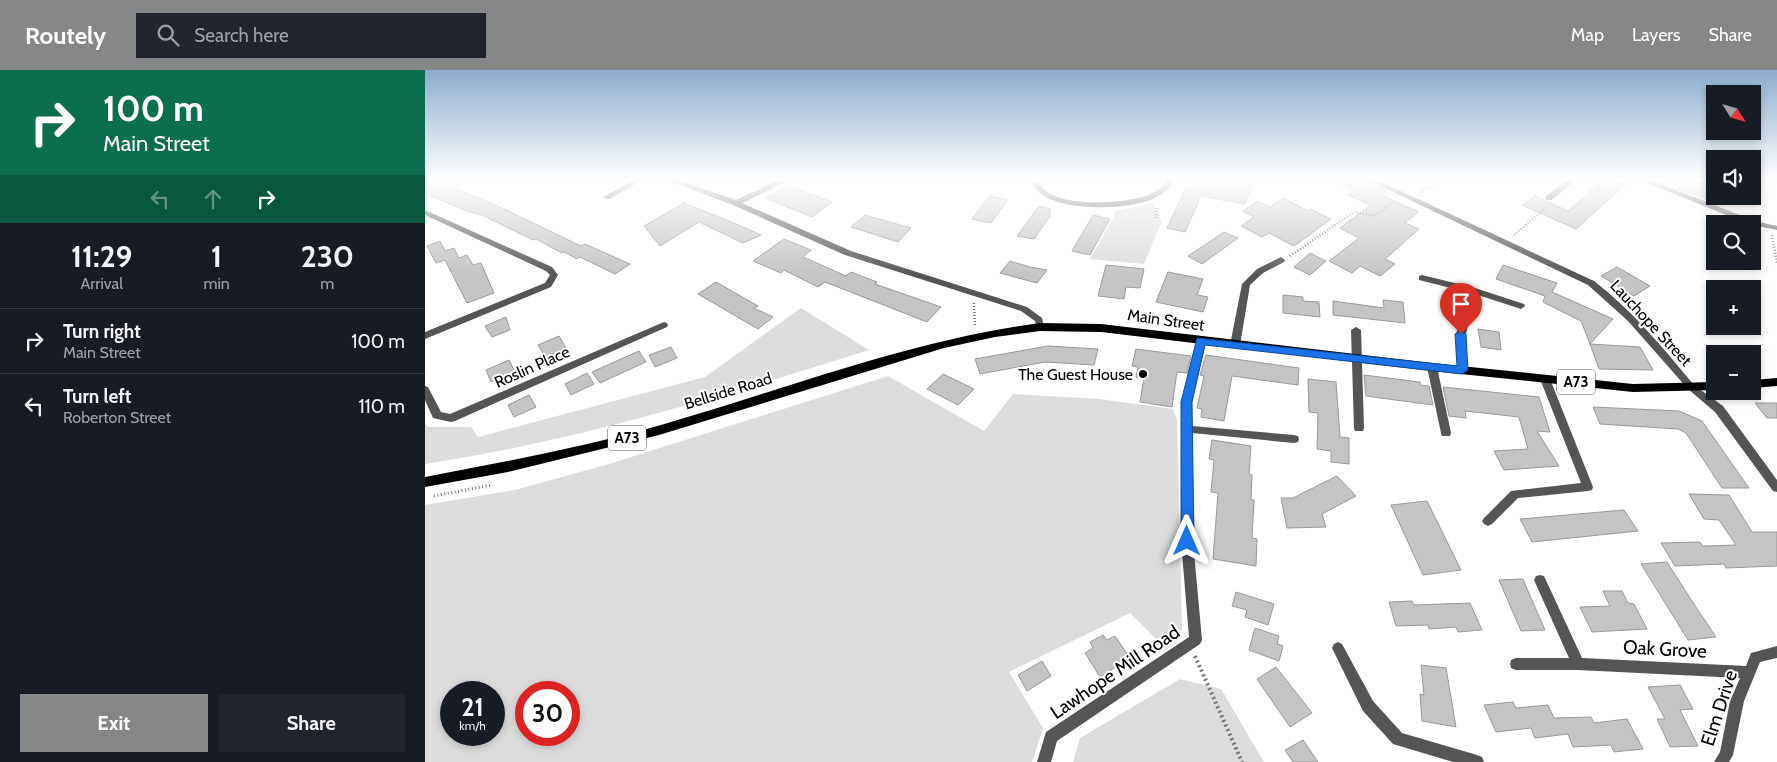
<!DOCTYPE html>
<meta charset="utf-8">
<style>
body{margin:0;font-family:Cabin,sans-serif;background:#20242c;color:#f1f3f6;height:100vh;display:flex;flex-direction:column;font-size:19px;white-space:nowrap}
*{box-sizing:border-box;margin:0}
p{font-size:16px;color:#9ea1a6}
.icon{flex:none;width:28px;height:28px;fill:none;stroke:currentColor;stroke-width:2;stroke-linecap:round;stroke-linejoin:round}
.map{position:relative;flex:1;overflow:hidden}
.panel{display:flex;flex-direction:column;background:#171b24;width:425px}
.panel>*{flex:none}
.top-card{background:#0b6e4f;color:#fff;overflow:hidden}
.needle{width:32px;rotate:127deg}
.fabs{position:absolute;left:1281px;top:15px;display:grid;gap:10px}
.fabs a{display:grid;place-items:center;width:55px;height:55px;border-radius:0px;background:#171b24;box-shadow:0 2px 8px #0003;font-size:25px}
.speed{position:absolute;left:15px;top:611px;display:flex;gap:10px;font-size:25px;font-weight:700;text-align:center}
.speed>*{display:grid;place-content:center;width:65px;height:65px;border-radius:50%;background:#171b24;box-shadow:0 2px 8px #0003;line-height:1}
.speed small{font-size:12px;font-weight:400}
.speed .limit{border:8px solid #d22;background:#fff;color:#111}
.pin{position:absolute;display:grid;place-items:center;width:42px;height:42px;color:#fff;margin:-51px -21px;border-radius:50% 50% 50% 0;rotate:-45deg;box-shadow:0 0 5px #0007}
.pin .icon{rotate:45deg}
.me{position:absolute;width:55px;margin:-28px;rotate:0deg;stroke-linejoin:round;filter:drop-shadow(0 0 4px #0008)}
.turn{display:flex;align-items:center;gap:18px;height:105px;padding:0 20px;font-size:22px}
.turn .icon{width:65px;height:65px;stroke-width:2.5}
.turn b{display:block;font-size:35px;line-height:42px}
.lanes{display:flex;align-items:center;height:48px;padding:0 20px;background:#0003;justify-content:center;gap:25px;direction:ltr}
.lanes .off{opacity:.35}
.eta{display:flex;justify-content:space-evenly;align-items:center;height:85px;text-align:center}
.eta b{font-size:30px;font-weight:700;line-height:35px}
.action{display:flex;gap:10px;margin-top:auto;padding:10px 20px}
.action a{flex:1;height:58px;border-radius:0px;background:#858687;color:#fff;font-size:20px;font-weight:700;line-height:58px;text-align:center}
.action a+a{background:#20242c;color:#f1f3f6}
ul{padding:0;list-style:none}
li{display:flex;align-items:center;gap:15px;height:65px;padding:0 20px;border-top:1px solid #363941}
li div{flex:1}
li b{display:block;font-size:19px}
li em{font-style:normal}
header{display:flex;align-items:center;gap:30px;box-sizing:border-box;height:70px;padding:0 25px;background:#858687;color:#fff}
header strong{font-size:24px}
nav{display:flex;gap:28px;margin-inline-start:auto;font-size:18px}
.search{width:350px;height:45px;background:#20242c;display:flex;align-items:center;gap:12px;box-sizing:border-box;padding:0 18px;border-radius:0px;color:#9ea1a6;font-size:19px}
main{display:flex;flex:1;min-height:0}
.map>svg:first-child{display:block}
.green{fill:#dcdcdc;fill-rule:evenodd}
.building{fill:#c4c4c4;stroke:#999}
.lines{fill:none;stroke-linecap:round;stroke-linejoin:round}
.path-far2{stroke:#777;stroke-width:2.5;stroke-dasharray:1 2;stroke-linecap:butt}
.path-far1{stroke:#777;stroke-width:3;stroke-dasharray:1 2.5;stroke-linecap:butt}
.path{stroke:#777;stroke-width:4;stroke-dasharray:2 3;stroke-linecap:butt}
.service{fill:#555;fill-rule:evenodd}
.minor{fill:#555;fill-rule:evenodd}
.tertiary{fill:#555;fill-rule:evenodd}
.primary{fill:#000;fill-rule:evenodd}
.route{fill:#1a73e8;stroke:#114b97}
.poi-dot{fill:#000;stroke:#fff;stroke-width:2}
.labels{text-anchor:middle;dominant-baseline:central;stroke-width:4;stroke-linejoin:round;paint-order:stroke}
.shield{fill:#fff;stroke:#4c4c4c;stroke-width:1}
.shield-label{font-size:15px;font-weight:bold;fill:#000}
.street-label{font-size:16px;fill:#000;stroke:#fff}
.poi-label{font-size:16px;fill:#000;stroke:#fff;text-anchor:end}
.near-street-label{font-size:19px;fill:#000;stroke:#fff}
</style>
<header>
<strong>Routely</strong>
<div class="search"><svg class="icon" aria-label="search" viewBox="0 0 24 24"><circle cx="10" cy="10" r="6"/><path d="M15 15l6 6"/></svg>Search here</div>
<nav><a>Map</a><a>Layers</a><a>Share</a></nav>
</header>
<main>
<section class="panel">
<div class="top-card">
<div class="turn"><svg class="icon" aria-label="right" viewBox="0 0 24 24"><path d="M7 20v-9h11M14 6l5 5-5 5"/></svg><div><b>100 m</b>Main Street</div></div>
<div class="lanes"><svg class="icon off" aria-label="left" viewBox="0 0 24 24"><path d="M17 20v-9H6M10 6l-5 5 5 5"/></svg><svg class="icon off" aria-label="ahead" viewBox="0 0 24 24"><path d="M12 20V5M6 11l6-6 6 6"/></svg><svg class="icon" aria-label="right" viewBox="0 0 24 24"><path d="M7 20v-9h11M14 6l5 5-5 5"/></svg></div>
</div>
<div class="eta">
<div><b>11:29</b><p>Arrival</p></div>
<div><b>1</b><p>min</p></div>
<div><b>230</b><p>m</p></div>
</div>
<ul>
<li><svg class="icon" aria-label="right" viewBox="0 0 24 24"><path d="M7 20v-9h11M14 6l5 5-5 5"/></svg><div><b>Turn right</b><p>Main Street</p></div><em>100 m</em></li>
<li><svg class="icon" aria-label="left" viewBox="0 0 24 24"><path d="M17 20v-9H6M10 6l-5 5 5 5"/></svg><div><b>Turn left</b><p>Roberton Street</p></div><em>110 m</em></li>
</ul>
<div class="action"><a>Exit</a><a>Share</a></div>
</section>
<div class="map">
<svg width="1352" height="692" viewBox="0 0 1352 692">
<rect width="100%" height="100%" fill="#fff"/>
<path class="green" d="M727 133 737 151 719 194 665 189 689 146 690 141Z
M376 238 444 280C298 326 152 371 0 394V353L2 357H46L53 367 280 307Z
M463 306 559 361 588 324 674 329 748 339 752 349 757 560 742 580 705 543 584 602 618 658 607 692H0V435L90 420 184 394ZM69 622V665H26V622ZM144 622V665H101V622Z
M755 609 796 619 839 692H648L655 668Z"/>
<path class="building" d="M0 109H7L77 138 156 176 160 174 205 194 190 204 155 187 152 189 139 182 137 183 111 169 108 170 57 145 41 141 0 123Z
M770 109H798L827 114 820 134 776 126 760 162 742 158 761 118 765 119Z
M904 109H939L962 121 957 125 993 142 980 153 994 159 960 189 970 194 955 206 935 196 927 203 904 191 934 168 915 158 946 135 923 125 929 120Z
M1264 109 1290 118V131L1252 119Z
M1176 112 1201 114 1151 159 1097 135 1110 126 1143 141Z
M364 116 407 132 387 147 340 128Z
M565 126 583 130 566 153 547 149Z
M858 128 883 141 885 139 906 149 869 176 844 163 837 167 816 156 829 147 818 141 833 131 845 137Z
M259 133 309 153 336 165 318 173 274 152 235 176 219 156Z
M614 136 625 139V146L609 169 592 166Z
M440 145 486 158 473 172 426 157Z
M668 145 685 149 665 185 647 181Z
M799 162 813 168 777 194 763 186Z
M359 169 386 180 378 187 421 206 426 202 452 212 450 214 516 237 502 252 400 212 393 217 359 200 356 203 328 191Z
M15 171 20 181 29 178 34 188 42 185 48 195 56 193 69 223 42 233 20 190 11 193 2 176Z
M885 183 901 191 885 205 869 197Z
M585 191 605 197 622 200 612 213 575 203Z
M681 195 719 199 715 218 701 217 699 229 673 226Z
M1078 195 1132 213 1127 222 1188 249 1165 274 1156 251 1118 232 1120 226 1071 209Z
M1192 197 1225 216 1209 226 1176 206Z
M743 202 778 209 772 225 783 227 778 242 731 232Z
M291 212 333 236 329 238 348 247 333 259 273 224Z
M858 225 878 227V231L894 232 895 247 858 243Z
M958 230 978 232 980 253 908 245V231L959 238Z
M81 247 85 260 67 267 60 256Z
M1053 259 1074 262 1076 280 1056 277Z
M134 266 141 278 120 287 113 275Z
M1165 274 1215 277 1228 300 1174 299Z
M623 276 673 279 669 295 620 292 555 304 550 289Z
M246 277 252 288 230 297 224 285Z
M711 279 766 286 762 303 752 302 747 337 715 332 719 308 711 307 713 297 707 296Z
M214 281 221 292 175 313 167 302Z
M781 285 874 298 873 315 807 306 799 351 776 347 777 339 772 338 779 306 775 305Z
M84 290 90 302 66 312 61 300Z
M162 303 169 314 146 325 140 314Z
M518 304 549 319 533 335 502 319Z
M939 305 995 312V315L1004 316 1008 335 941 326Z
M883 309 911 312 915 367 924 368V394L906 392V381L892 379 893 343 884 342Z
M1018 317 1114 327 1125 362 1112 361 1134 396 1079 400 1069 381 1103 379 1094 347 1040 341 1041 348 1024 346Z
M104 325 111 337 89 347 83 335Z
M1330 333H1352V348H1342Z
M1168 337 1254 341 1277 351 1324 418H1297L1261 363 1253 359 1175 354Z
M787 370 826 376 824 404 827 405 826 430H829L827 468 832 469 831 496 788 489 793 423 786 422 789 390 784 389Z
M912 406 931 426 897 444 901 457 862 458 856 428H868Z
M1264 424 1304 425 1327 462H1352V496L1301 498 1299 494 1250 496 1236 473 1275 472 1278 476 1311 475 1294 450 1279 449Z
M1002 431 1036 500 998 505 966 435Z
M1199 440 1213 461 1107 472 1095 449Z
M1242 492 1265 528 1291 567 1263 570 1216 494Z
M1098 509 1103 521 1120 560 1096 561 1074 510Z
M1178 521H1197L1203 533 1209 534 1222 559 1167 562 1155 537 1185 536Z
M811 522 849 534 843 555 820 547 822 540 807 536Z
M987 531 989 535 1045 533 1057 560 1033 562 1031 557 1004 559 1003 555 971 556 964 532Z
M830 558 854 566 852 574 858 576 854 591 824 580Z
M678 565 682 570 690 566 705 588 675 607 660 583 668 578 665 572Z
M617 591 626 606 602 621 593 605Z
M996 595 1021 598 1031 657 997 651 995 624 999 625Z
M851 597 887 643 865 657 832 609Z
M1255 615 1268 639 1255 640 1273 676 1245 677 1232 649H1240L1223 617Z
M1088 632 1091 638 1123 635 1129 648 1166 647 1169 653 1202 649 1218 679 1189 682 1186 675 1148 677 1143 664 1110 668 1106 658 1071 662 1059 635Z
M878 670 893 692H868L860 680Z"/>
<g class="lines">
<path class="path-far2" d="M995 123 1018 109
M731 148 732 136
M1089 165 1122 137
M1347 165 1352 193
M865 186 929 142 949 146 970 131
M549 233 550 256"/>
<path class="path-far1" d="M9 426 67 415"/>
<path class="path" d="M770 586 817 692"/>
<path class="service" d="M210 109H219L185 129H182L178 127Z
M931 257 936 260 939 358 938 361H930L929 358 926 260Z
M1007 294 1012 297 1026 363 1025 366H1017L1016 363 1002 297Z
M1266 313 1298 336 1352 410V422L1348 421 1290 342 1263 319 1261 317 1263 315Z"/>
<path class="minor" d="M239 109H249L311 130 355 109H363V111L317 133 426 181 602 237 617 248 619 257 615 260 612 259 610 251 596 241 420 185 308 135Z
M607 109H613C615 112 616 116 619 119 636 137 698 134 720 126 730 123 737 117 744 109H752C745 118 738 124 728 129 703 140 635 142 614 122 610 119 608 113 607 109Z
M1144 109H1152L1127 130H1121V126Z
M1213 109H1223L1330 151 1352 156V160L1323 154Z
M0 140 127 197 133 205 126 217 0 269V262L120 213 125 205 121 201 0 145Z
M856 187 860 190 859 192 838 203 825 215 815 275 810 278 807 277 805 275 817 214 832 199Z
M997 205 1050 218 1099 234 1100 236 1096 239 1050 224 1041 264 1042 300 1037 303 1034 302 1031 264 1042 222 994 210V206Z
M239 252 242 253 243 255 242 257 30 351 26 352 8 348 0 330V316L3 317 16 342 25 344Z
M776 268 781 271 767 332V356L869 365 873 366 874 369 873 372 869 373 767 363 768 471 777 570 775 574 632 671 626 692H612L621 662 764 567 756 471 757 332 771 271Z
M1120 306 1125 309 1168 417 1167 420 1163 421 1093 428 1067 454 1063 456 1059 454 1057 451 1059 448 1086 421 1156 413 1115 309Z
M1115 505 1119 506 1157 588 1321 596 1326 583 1352 576V588L1335 592 1319 631 1308 685 1304 692H1289L1295 682 1305 631 1315 608 1153 600H1091L1086 598 1085 594 1086 590 1091 588H1144L1109 510 1111 506Z
M913 572 917 574 948 631 977 663 1052 685 1057 687 1059 692H1028L968 674 938 641 907 578 909 574Z"/>
<path class="tertiary" d="M941 109H950L1169 211C1208 241 1238 278 1269 315L1271 317 1269 319H1263L1203 251 1163 215Z"/>
<path class="primary" d="M615 253 676 254 1007 293 1208 314 1290 312V320L1208 322 1007 301 676 262 615 261 570 267 519 278 234 365 83 402 0 417V407C79 392 159 377 236 355 361 319 485 270 615 253Z
M1352 308V316L1328 318V310Z"/>
</g>
<linearGradient id="sky" x2="0" y2="1"><stop stop-color="#8cadcc"/><stop offset="0.53" stop-color="#fff"/><stop offset="1" stop-color="#fff" stop-opacity="0"/></linearGradient>
<rect width="1352" height="206" fill="url(#sky)"/>
<path class="route" d="M1036 261 1041 264 1043 300 1037 304 780 275 767 332 769 471 767 475H758L756 471V332L772 268 1032 296 1030 264Z"/>
<circle class="poi-dot" cx="718" cy="304" r="5"/>
<g class="labels">
<g class="shield">
<rect x="1132" y="299.5" width="38" height="25" rx="4"/>
<rect x="183" y="355.5" width="38" height="25" rx="4"/>
</g>
<g class="shield-label">
<text x="1151" y="312">A73</text>
<text x="202" y="368">A73</text>
</g>
<g class="street-label">
<text transform="translate(741 250) rotate(8)">Main Street</text>
<text transform="translate(1226 253) rotate(47)">Lauchope Street</text>
<text transform="translate(107 297) rotate(-24)">Roslin Place</text>
<text transform="translate(303 321) rotate(-17)">Bellside Road</text>
</g>
<g class="poi-label">
<text x="708" y="304">The Guest House</text>
</g>
<g class="near-street-label">
<text transform="translate(1240 579) rotate(3)">Oak Grove</text>
<text transform="translate(690 602) rotate(-34)">Lawhope Mill Road</text>
<text transform="translate(1294 638) rotate(-72)">Elm Drive</text>
</g>
</g>
</svg>
<div class="fabs">
<a><svg class="needle" viewBox="-14 -14 28 28"><path d="M0-13l5 13h-10z" fill="#e53935"/><path d="M0 13l5-13h-10z" fill="#9ea1a6"/></svg></a>
<a><svg class="icon" aria-label="sound" viewBox="0 0 24 24"><path d="M4 9h4l5-4v14l-5-4H4zM17 9q2 3 0 6"/></svg></a>
<a><svg class="icon" aria-label="search" viewBox="0 0 24 24"><circle cx="10" cy="10" r="6"/><path d="M15 15l6 6"/></svg></a>
<a>+</a>
<a>−</a>
</div>
<div class="speed"><div>21<small>km/h</small></div><div class="limit">30</div></div>
<div class="pin" style="left:1036px;top:264px;background:#d93025"><svg class="icon" aria-label="arrive" viewBox="0 0 24 24"><path d="M6 21V4h12l-3 4 3 4H6"/></svg></div>
<svg class="me" style="left:762px;top:471px" viewBox="-20 -20 40 40"><path d="M0-17L14 15 0 8-14 15z" fill="#1a73e8" stroke="#fff" stroke-width="4"/></svg>
</div>
</main>
